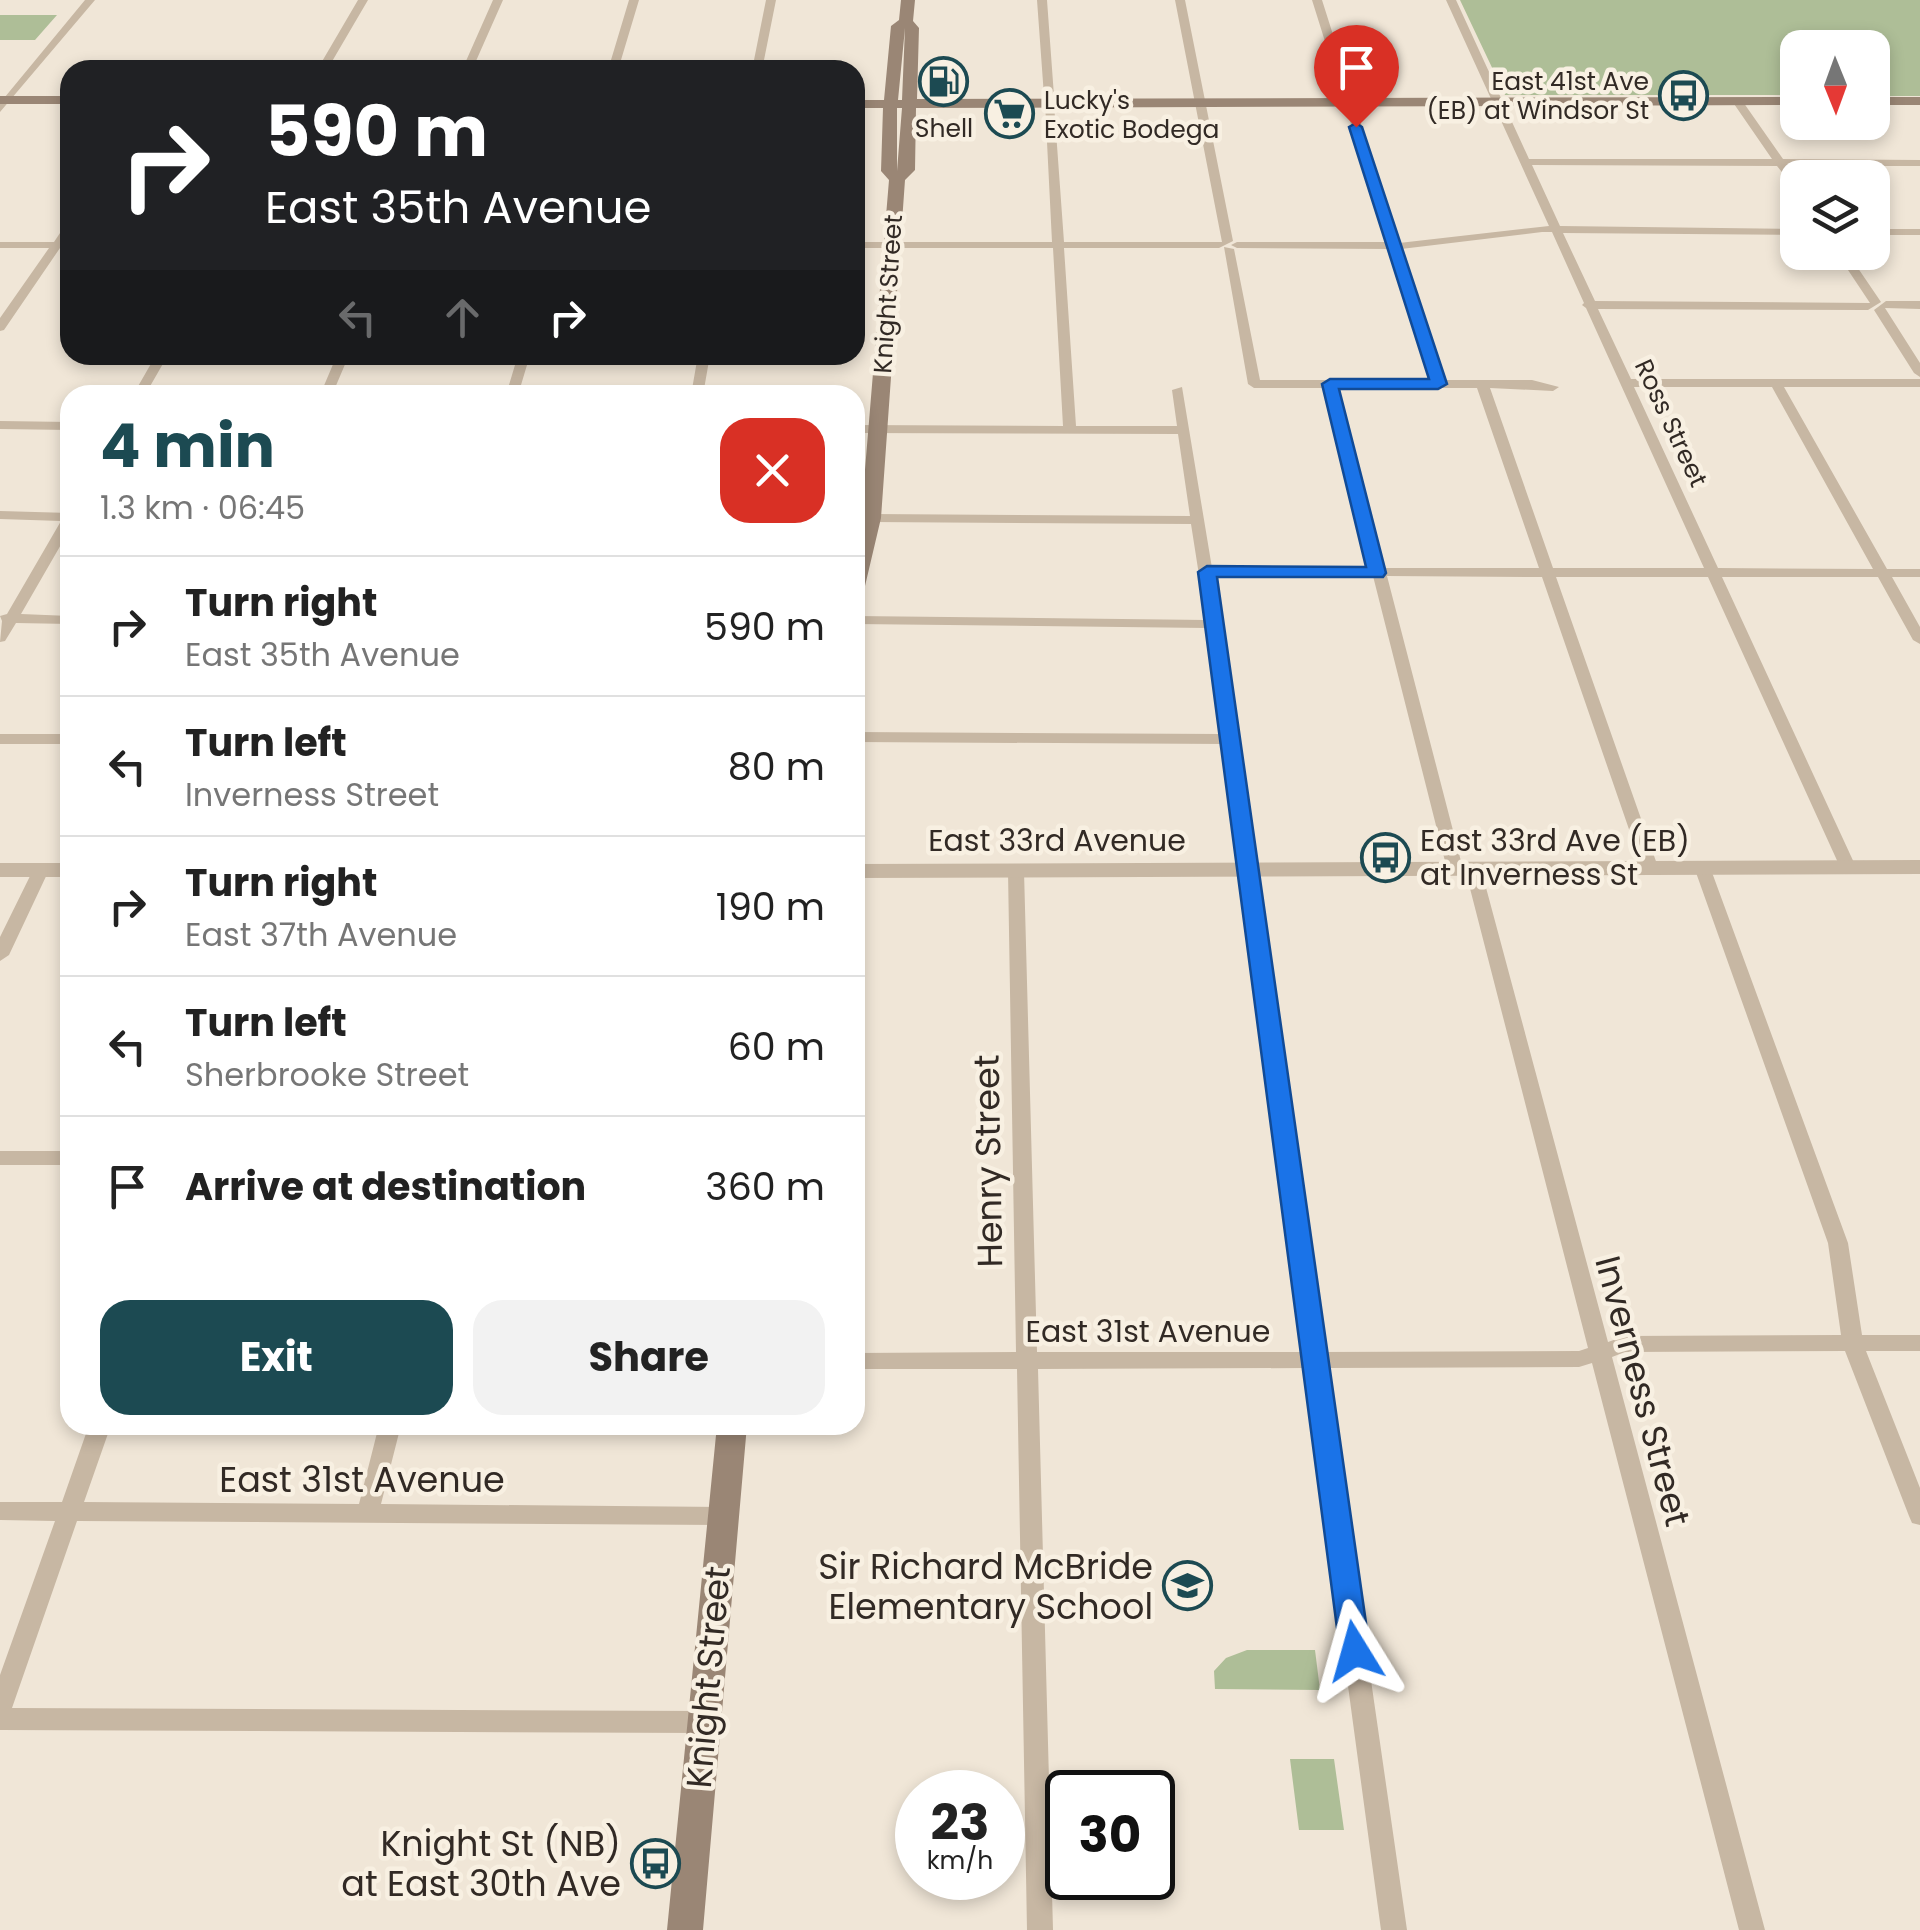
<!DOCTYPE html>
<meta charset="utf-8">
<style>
body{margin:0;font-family:Poppins,sans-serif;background:#f2f2f2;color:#222;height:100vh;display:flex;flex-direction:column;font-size:38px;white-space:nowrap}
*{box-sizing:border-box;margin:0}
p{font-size:32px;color:#767676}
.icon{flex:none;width:55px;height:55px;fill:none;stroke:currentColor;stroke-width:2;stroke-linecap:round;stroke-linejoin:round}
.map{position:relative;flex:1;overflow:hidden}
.drawer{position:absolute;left:60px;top:385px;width:805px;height:1050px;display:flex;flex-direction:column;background:#fff;border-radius:30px;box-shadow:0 5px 15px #0003}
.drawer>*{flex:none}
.hud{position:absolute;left:60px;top:60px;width:805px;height:305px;border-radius:30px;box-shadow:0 5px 15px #0003;background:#202124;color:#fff;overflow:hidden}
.needle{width:65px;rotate:179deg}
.buttons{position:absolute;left:1780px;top:30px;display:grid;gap:20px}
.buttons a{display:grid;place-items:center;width:110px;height:110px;border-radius:20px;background:#fff;box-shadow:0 5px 15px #0003;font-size:50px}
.speed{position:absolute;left:895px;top:1770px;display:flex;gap:20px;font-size:50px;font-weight:700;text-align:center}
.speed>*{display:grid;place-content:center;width:130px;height:130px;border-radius:50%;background:#fff;box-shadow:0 5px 15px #0003;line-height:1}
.speed small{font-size:25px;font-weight:400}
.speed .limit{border:5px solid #111;border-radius:15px;background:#fff;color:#111}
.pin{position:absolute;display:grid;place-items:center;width:85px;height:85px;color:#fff;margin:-102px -42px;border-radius:50% 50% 50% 0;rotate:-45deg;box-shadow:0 0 10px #0007}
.pin .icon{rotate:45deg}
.me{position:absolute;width:110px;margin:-55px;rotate:352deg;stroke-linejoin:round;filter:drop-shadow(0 0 8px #0008)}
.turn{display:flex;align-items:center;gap:35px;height:210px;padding:0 40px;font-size:45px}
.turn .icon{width:130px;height:130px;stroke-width:2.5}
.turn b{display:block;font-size:70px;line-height:85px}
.lanes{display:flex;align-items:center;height:95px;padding:0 40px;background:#0003;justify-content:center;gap:50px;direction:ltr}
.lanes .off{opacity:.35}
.round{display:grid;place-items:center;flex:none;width:105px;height:105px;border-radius:30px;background:#f2f2f2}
.summary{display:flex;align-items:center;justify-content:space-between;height:170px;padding:0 40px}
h1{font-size:60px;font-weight:700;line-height:75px;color:#1c4a52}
.button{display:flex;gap:20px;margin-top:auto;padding:20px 40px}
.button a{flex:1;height:115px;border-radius:30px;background:#1c4a52;color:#fff;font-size:40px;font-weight:700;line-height:115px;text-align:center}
.button a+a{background:#f2f2f2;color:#222}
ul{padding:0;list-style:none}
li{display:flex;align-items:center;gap:30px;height:140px;padding:0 40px;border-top:2px solid #e0e0e0}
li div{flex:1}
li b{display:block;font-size:38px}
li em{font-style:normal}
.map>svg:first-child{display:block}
.green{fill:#aebe97}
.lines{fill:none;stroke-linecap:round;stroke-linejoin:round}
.minor{fill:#c7b7a3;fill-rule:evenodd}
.tertiary{fill:#c7b7a3;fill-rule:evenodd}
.secondary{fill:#9a8675;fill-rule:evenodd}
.route{fill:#1a73e8;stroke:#114b97;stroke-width:2.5}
.labels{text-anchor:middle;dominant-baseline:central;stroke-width:9;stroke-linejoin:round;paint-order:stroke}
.far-poi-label{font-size:25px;fill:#322a25;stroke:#f8f0e2;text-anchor:end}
.far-street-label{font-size:25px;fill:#322a25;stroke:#f8f0e2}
.street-label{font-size:30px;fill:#322a25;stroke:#f8f0e2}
.poi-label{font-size:30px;fill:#322a25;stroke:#f8f0e2;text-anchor:start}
.near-street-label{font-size:35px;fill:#322a25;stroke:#f8f0e2}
.near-poi-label{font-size:35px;fill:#322a25;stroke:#f8f0e2;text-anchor:end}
</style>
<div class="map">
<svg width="1920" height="1930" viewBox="0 0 1920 1930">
<rect width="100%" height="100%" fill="#f0e6d7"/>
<path class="green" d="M1460 0H1920V96H1873L1872 48H1798L1797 95H1505Z
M0 15H57L35 40H0Z
M1247 1650H1315L1320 1690 1215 1689 1214 1671 1226 1658Z
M1290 1759H1334L1344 1830H1299Z"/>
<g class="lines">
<path class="minor" d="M85 0H95L0 112V103Z
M358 0H368L327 70H317Z
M493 0H503L472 70H462Z
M629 0H639L618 70H608Z
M766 0H776L762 70H752Z
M1037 0H1047L1054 96 1049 99 1044 96Z
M1175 0H1185L1233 241 1219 248H1064L1076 426H1177L1172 390 1182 387 1212 568H1370L1325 388H1254L1248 384 1224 247 1234 249 1260 380H1431L1390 249 1237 248 1231 245 1237 242H1388L1312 0H1322L1399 243 1549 226 1446 0H1456L1529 159H1772L1732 101 1737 98 1741 99 1783 159 1920 160V166H1787L1798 180V192L1777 166 1532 165 1560 226 1798 229V235L1563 233 1595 301 1870 303 1836 252H1847L1881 302 1868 310 1598 309 1631 379H1920V387H1784L1887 569H1920V577H1892L1920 627V644L1913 640 1878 577H1722L1856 867 1854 871H1842L1840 867 1708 577H1556L1658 867 1650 872 1642 867 1542 577 1387 576 1463 869 1455 874 1447 869 1373 576H1213L1256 852 1255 883 1323 1352 1579 1351 1588 1348 1465 869 1473 864 1481 869 1608 1342 1625 1336 1841 1335 1828 1243 1694 867 1702 862 1710 867 1848 1243 1862 1335H1920V1351H1866L1920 1488V1525L1912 1523 1909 1516 1845 1351 1625 1352 1612 1357 1765 1930H1739L1592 1363 1579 1367 1326 1368 1407 1930H1381L1305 1368 1038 1369 1053 1930H1027L1017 1369H855V1353L1016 1352 1008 871 1016 866 1024 871 1037 1352H1302L1239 883 1240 852 1224 744 855 742V732L1222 734 1207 628 855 624V616L1206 620 1191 524 871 522 864 518 871 514 1190 516 1178 434 855 433V425L1063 426 1053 248H855V242H1052L1045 102 1054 104 1064 242H1222ZM1542 232H1552L1584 303 1582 305 1586 308 1704 568H1553L1490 388 1553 391 1559 387 1532 380H1443L1401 249ZM1634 387H1772L1873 569 1718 568ZM1337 388H1477L1539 568H1384Z
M70 223V234L65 242 70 245 60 248 4 330 0 331V318L49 248H0V242H54L66 224Z
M1872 229H1920V235H1872Z
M1920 301V309L1885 308 1920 363V377L1914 373 1874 310 1886 301Z
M156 355H168L145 395H133Z
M337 355H349L332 395H320Z
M518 355H530L518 395H506Z
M698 355H710L703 395H691Z
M0 421 70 422V430L0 429Z
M0 511 70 513V529L21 614 70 616V624L16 623 5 641 0 642 2 621 0 616 7 614 61 521 0 519Z
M0 734H70V744H0Z
M41 865 49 870 9 955 0 961V937L33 870Z
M0 1151H70V1165H0Z
M89 1425H111L84 1502 359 1504 379 1425H401L381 1504 723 1507 731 1509 734 1516 731 1523 723 1525 77 1521 12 1708 704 1711 712 1714 716 1722 712 1730 704 1733 0 1730V1675L55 1521 0 1520V1502H62Z"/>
<path class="tertiary" d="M1920 860V874L855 878V864Z
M0 863H70V877H0Z"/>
<path class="secondary" d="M901 0H915L913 21 919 28 917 99 1798 97V105L916 108 915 170 905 180 881 518 865 586 855 592V544L861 518 889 180 881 171 883 108H855V100H884L891 26 899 20ZM905 28 902 100H898ZM897 108H902L897 171Z
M0 96H70V104H0Z
M1872 97H1920V105H1872Z
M717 1425H747L703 1930H667Z"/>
</g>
<path class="route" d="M1356 123 1362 127 1447 384 1438 389H1339L1386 573 1383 577H1217L1370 1651 1365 1660 1355 1664 1344 1660 1340 1651 1198 572 1207 566 1366 567 1322 384 1330 379H1429L1349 127Z"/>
<defs>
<symbol id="fuel-ring" viewBox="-11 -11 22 22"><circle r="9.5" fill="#f8f0e2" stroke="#1c4a52" stroke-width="1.5"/><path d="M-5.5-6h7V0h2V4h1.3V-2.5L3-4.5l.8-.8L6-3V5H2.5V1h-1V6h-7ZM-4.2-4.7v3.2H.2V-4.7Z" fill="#1c4a52"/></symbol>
<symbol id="bus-ring" viewBox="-11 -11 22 22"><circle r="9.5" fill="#f8f0e2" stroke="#1c4a52" stroke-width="1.5"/><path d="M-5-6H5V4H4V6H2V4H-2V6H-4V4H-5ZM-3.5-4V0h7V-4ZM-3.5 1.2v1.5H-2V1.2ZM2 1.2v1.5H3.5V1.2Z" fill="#1c4a52"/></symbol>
<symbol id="supermarket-ring" viewBox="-11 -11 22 22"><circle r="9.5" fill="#f8f0e2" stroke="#1c4a52" stroke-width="1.5"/><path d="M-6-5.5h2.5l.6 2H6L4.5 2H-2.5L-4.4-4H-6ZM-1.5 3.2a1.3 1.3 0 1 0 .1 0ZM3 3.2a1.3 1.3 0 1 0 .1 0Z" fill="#1c4a52"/></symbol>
<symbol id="school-ring" viewBox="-11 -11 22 22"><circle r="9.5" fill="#f8f0e2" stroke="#1c4a52" stroke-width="1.5"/><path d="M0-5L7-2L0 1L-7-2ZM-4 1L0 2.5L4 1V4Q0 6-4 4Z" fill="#1c4a52"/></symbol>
</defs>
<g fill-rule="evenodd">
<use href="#fuel-ring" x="916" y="54" width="55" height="55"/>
<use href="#bus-ring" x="1656" y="68" width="55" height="55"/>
<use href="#supermarket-ring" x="982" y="86" width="55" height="55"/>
<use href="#bus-ring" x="1358" y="830" width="55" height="55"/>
<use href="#school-ring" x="1160" y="1558" width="55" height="55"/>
<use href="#bus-ring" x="628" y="1836" width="55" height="55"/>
</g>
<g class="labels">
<g class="far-poi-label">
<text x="1649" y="81">East 41st Ave<tspan x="1649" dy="29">(EB) at Windsor St</tspan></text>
<text x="1044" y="100" text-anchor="start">Lucky's<tspan x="1044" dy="29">Exotic Bodega</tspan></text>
<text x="944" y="128" text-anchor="middle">Shell</text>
</g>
<g class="far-street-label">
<text transform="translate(888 294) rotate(-86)">Knight Street</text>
<text transform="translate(1671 423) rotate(65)">Ross Street</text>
</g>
<g class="street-label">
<text x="1057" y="840">East 33rd Avenue</text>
<text x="1148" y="1331">East 31st Avenue</text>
</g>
<g class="poi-label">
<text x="1420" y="840">East 33rd Ave (EB)<tspan x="1420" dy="34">at Inverness St</tspan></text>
</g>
<g class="near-street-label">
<text transform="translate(988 1161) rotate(-91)">Henry Street</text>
<text transform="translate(1643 1391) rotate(75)">Inverness Street</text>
<text x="362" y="1479">East 31st Avenue</text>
<text transform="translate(708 1677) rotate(-85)">Knight Street</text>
</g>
<g class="near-poi-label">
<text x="1153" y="1566">Sir Richard McBride<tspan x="1153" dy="40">Elementary School</tspan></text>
<text x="621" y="1843">Knight St (NB)<tspan x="621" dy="40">at East 30th Ave</tspan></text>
</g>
</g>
</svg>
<div class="buttons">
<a><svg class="needle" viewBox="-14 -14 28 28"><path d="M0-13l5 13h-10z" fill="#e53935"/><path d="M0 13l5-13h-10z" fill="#767676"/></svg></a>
<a><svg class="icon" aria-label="layers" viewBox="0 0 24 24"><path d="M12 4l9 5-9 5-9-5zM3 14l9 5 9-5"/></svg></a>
</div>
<div class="speed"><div>23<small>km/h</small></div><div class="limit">30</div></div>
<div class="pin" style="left:1356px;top:127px;background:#d93025"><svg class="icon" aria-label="arrive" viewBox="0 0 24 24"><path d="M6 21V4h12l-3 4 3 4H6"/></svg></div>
<svg class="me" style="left:1355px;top:1651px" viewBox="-20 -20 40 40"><path d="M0-17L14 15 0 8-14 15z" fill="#1a73e8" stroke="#fff" stroke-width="4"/></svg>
<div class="hud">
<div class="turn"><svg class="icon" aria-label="right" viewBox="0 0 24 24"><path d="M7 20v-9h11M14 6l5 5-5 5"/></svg><div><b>590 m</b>East 35th Avenue</div></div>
<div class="lanes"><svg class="icon off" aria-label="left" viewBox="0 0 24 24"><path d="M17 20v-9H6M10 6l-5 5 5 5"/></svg><svg class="icon off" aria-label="ahead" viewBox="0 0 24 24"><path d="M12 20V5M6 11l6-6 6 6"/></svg><svg class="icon" aria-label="right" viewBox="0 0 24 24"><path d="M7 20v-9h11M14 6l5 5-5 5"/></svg></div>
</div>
<section class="drawer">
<div class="summary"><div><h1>4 min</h1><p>1.3 km · 06:45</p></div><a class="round" style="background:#d93025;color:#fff"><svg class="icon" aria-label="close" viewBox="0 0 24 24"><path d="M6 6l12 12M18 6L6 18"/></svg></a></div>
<ul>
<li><svg class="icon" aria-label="right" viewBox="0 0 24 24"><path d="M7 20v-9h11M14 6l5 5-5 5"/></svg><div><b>Turn right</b><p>East 35th Avenue</p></div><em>590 m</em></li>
<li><svg class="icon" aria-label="left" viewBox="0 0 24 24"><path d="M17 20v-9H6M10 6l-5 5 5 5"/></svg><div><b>Turn left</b><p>Inverness Street</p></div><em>80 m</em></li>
<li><svg class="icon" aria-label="right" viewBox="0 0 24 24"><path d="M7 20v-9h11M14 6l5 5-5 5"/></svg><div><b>Turn right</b><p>East 37th Avenue</p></div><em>190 m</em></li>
<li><svg class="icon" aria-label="left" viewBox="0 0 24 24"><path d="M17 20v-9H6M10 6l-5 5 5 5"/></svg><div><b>Turn left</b><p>Sherbrooke Street</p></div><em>60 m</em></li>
<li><svg class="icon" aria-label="arrive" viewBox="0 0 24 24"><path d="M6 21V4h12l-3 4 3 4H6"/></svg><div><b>Arrive at destination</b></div><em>360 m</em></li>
</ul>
<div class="button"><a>Exit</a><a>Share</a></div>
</section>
</div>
